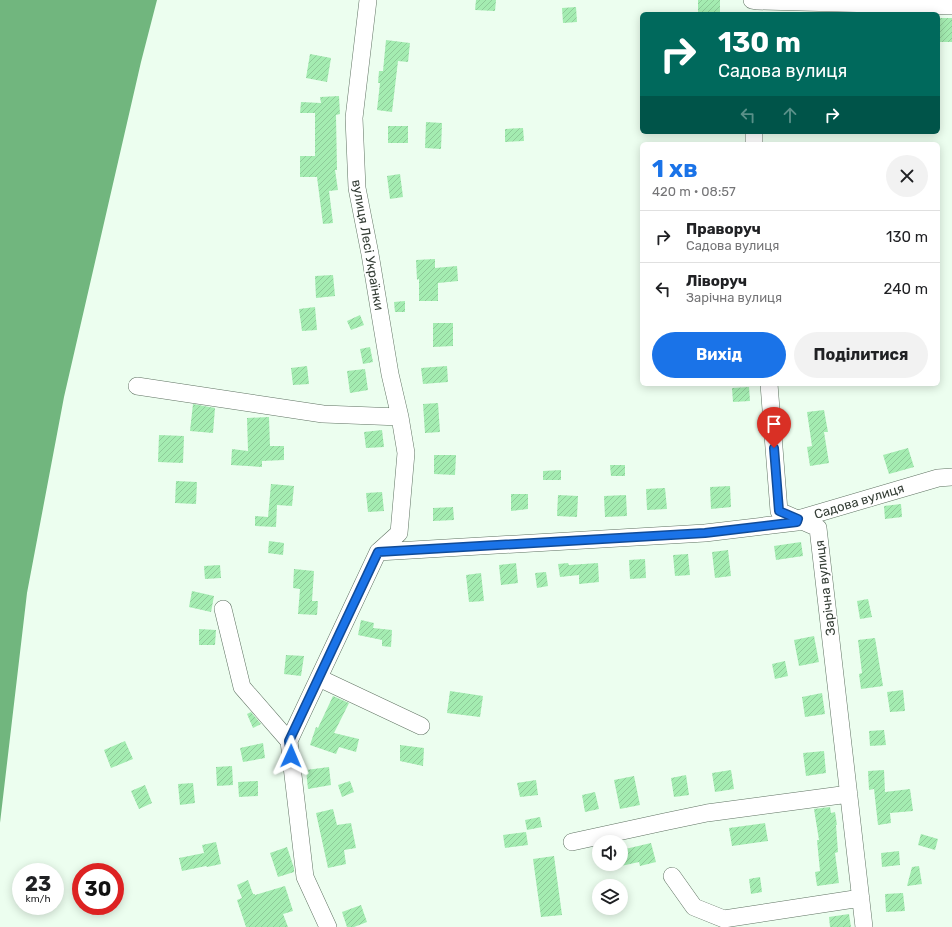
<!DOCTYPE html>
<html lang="uk">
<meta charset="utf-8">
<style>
body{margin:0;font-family:Rubik,sans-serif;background:#f2f2f2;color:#202124;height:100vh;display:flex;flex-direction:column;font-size:15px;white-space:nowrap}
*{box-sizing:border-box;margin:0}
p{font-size:13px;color:#757577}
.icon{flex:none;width:22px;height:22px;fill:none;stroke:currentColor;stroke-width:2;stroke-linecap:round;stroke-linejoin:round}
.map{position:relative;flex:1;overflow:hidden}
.side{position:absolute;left:640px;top:142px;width:300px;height:244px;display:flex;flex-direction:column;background:#fff;border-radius:6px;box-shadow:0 2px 10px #0003}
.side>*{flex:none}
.hud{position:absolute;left:640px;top:12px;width:300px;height:122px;border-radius:6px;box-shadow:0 2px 10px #0003;background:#00695c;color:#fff;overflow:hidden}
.controls{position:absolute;left:592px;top:835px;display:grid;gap:8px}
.controls a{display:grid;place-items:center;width:36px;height:36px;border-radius:50%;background:#fff;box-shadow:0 2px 10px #0003;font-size:20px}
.speed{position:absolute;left:12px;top:863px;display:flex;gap:8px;font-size:20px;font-weight:700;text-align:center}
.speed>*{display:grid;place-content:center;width:52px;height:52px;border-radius:50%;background:#fff;box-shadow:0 2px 10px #0003;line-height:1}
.speed small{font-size:10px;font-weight:400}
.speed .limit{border:6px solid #d22;background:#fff;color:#111}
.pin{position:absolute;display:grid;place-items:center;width:34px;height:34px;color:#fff;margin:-41px -17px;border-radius:50% 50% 50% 0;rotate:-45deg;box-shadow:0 0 4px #0007}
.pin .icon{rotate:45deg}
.me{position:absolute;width:44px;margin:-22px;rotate:1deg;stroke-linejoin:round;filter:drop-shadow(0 0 3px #0008)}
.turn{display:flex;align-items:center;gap:14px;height:84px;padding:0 12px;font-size:18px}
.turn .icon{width:52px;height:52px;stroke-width:2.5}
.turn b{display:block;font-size:28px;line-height:34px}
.lanes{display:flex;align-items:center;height:38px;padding:0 12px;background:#0003;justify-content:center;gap:20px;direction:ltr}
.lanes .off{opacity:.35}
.round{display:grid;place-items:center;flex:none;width:42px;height:42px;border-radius:21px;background:#f2f2f2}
.headline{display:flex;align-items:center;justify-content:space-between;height:68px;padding:0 12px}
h1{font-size:24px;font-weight:700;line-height:30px;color:#1a73e8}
.button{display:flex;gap:8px;margin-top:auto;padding:8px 12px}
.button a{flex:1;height:46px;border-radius:24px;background:#1a73e8;color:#fff;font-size:16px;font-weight:700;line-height:46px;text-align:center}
.button a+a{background:#f2f2f2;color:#202124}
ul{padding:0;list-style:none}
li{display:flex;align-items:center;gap:12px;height:52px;padding:0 12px;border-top:1px solid #e0e0e0}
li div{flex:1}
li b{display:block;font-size:15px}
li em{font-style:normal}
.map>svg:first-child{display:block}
.water{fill:#71b67e}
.building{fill:url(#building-hatch)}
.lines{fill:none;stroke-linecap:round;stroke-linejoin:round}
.minor-casing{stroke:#607363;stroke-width:18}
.minor{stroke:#fff;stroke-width:17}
.route-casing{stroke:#114b97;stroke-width:10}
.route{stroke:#1a73e8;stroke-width:7}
.labels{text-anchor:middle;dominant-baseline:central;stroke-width:3.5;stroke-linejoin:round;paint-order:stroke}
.street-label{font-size:13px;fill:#353e36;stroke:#fff}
</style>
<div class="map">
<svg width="952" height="927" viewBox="0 0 952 927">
<defs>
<pattern id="building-hatch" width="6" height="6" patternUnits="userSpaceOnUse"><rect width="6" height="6" fill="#a4ecb1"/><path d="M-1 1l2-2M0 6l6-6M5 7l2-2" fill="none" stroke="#8ecb99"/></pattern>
</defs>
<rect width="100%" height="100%" fill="#ecfeef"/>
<path class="water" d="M0 0H157L141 62 64 397 27 593 0 823Z"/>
<path class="building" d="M476 0H496L495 11 475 10Z
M698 0H720V14H698Z
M576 7 577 22 563 23 562 8Z
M940 18H952V42H940Z
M386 40 410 43 408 62 398 61 392 112 377 110 380 83H378L379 71H383Z
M310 54 331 58 327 82 306 78Z
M339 96 340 114 336 115 337 170H335L338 190 329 191 333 223 323 224 317 177H300V156H315V113H300L301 102 321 103 320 97Z
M426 122 442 123 441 149 425 148Z
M388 126H408V143H388Z
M523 128 524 141 505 142V129Z
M400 174 403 197 390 199 387 176Z
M435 259V268L457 266 458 281 438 283V301H419V279L417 280 416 260Z
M333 275 335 296 316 298 315 276Z
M405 301V312H395L394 302Z
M315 307 317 330 302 331 299 309Z
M360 315 364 325 351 330 347 321Z
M433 323H453V346L433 347Z
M370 347 373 362 363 364 360 349Z
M307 366 309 384 293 385 291 368Z
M447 366 448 382 423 384 421 368Z
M365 369 368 390 350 393 347 371Z
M749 387 750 401 733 402 732 388Z
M438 403 440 432 425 433 423 404Z
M193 404 215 408 213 433 190 431Z
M824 410 828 432H824L829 463 810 466 807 447 812 446 807 412Z
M269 417 270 446H284V460L262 461V467L231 465 232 449 248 451 247 418Z
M382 430 384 447 366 448 364 432Z
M159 435 184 436 183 463 158 462Z
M908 448 914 467 889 474 883 455Z
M434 455H456L455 475 434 474Z
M610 465H625V476H611Z
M561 470V480H543V471Z
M176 481 197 482 196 504 175 503Z
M271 484 294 486 292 506 277 505 276 527 255 526V516L268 517Z
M730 486 731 507 711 509 710 487Z
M665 488 667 509 647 510 646 489Z
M382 492 384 511 368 512 366 493Z
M511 494H528V509L511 511Z
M558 495 578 496 577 517 557 516Z
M626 495 627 516 605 517 604 496Z
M901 504 902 517 885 519 884 506Z
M453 507 454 520 433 521V508Z
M269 541 284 543 283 555 268 553Z
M801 542 803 556 776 560 774 546Z
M728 550 731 576 715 578 712 552Z
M688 554 690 575 675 576 673 555Z
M645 559 646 578 630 579 629 560Z
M516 563 518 583 501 585 499 565Z
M568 563 569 565 598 563 599 582 579 584V575L560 577 558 564Z
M220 565 221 578 205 579 204 566Z
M294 569 314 571 312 601H318L317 615 298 614 300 589 293 588Z
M546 572 548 586 537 588 535 573Z
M481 573 484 601 469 602 466 575Z
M192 591 214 596 211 612 189 607Z
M868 599 872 617 860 619 857 601Z
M361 620 374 623 373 628 392 630 391 647 382 646V640L358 635Z
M199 629 216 630 215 645H199Z
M814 636 819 662 799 666 794 640Z
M875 638 883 686 861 689 859 674 862 673 858 640Z
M286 655 304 656 301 676 284 674Z
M785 661 788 676 775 679 772 664Z
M903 690 905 711 890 712 887 692Z
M450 691 483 696 480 717 447 713Z
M822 693 825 714 805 717 802 697Z
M333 696 349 703 334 733 359 739 356 752 339 747 336 754 310 745 316 727 318 728Z
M251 712 261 724 253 728 247 714Z
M884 730 886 745 870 746 869 731Z
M125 741 133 759 111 768 104 750Z
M263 743 265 758 243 762 240 748Z
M400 745 424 748 423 766 400 761Z
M824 751 826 773 806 776 803 753Z
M232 766 233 785 217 786 216 767Z
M329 767 331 785 308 789 306 770Z
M731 770 734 789 715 792 712 773Z
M884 770 885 792 910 789 913 811 890 813 891 823 878 825 874 789 869 790 868 771Z
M686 775 689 795 674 797 671 778Z
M634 776 640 805 620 809 614 780Z
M536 780 538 795 520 797 517 783Z
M258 781V796L239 797 238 782Z
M350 781 354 792 342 797 338 785Z
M193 783 195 803 180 805 178 784Z
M145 785 152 803 139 809 131 791Z
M595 792 599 809 585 812 582 795Z
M830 807 831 813 835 812 837 825H836L838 852 835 853 839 883 817 886 815 872 820 871 817 840H819L814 809Z
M333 809 337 825 351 823 356 848 344 850 346 864 328 868 316 813Z
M540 817 542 827 527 830 525 820Z
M765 823 768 841 732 846 729 828Z
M526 832 528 845 505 848 503 835Z
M921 834 938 839 935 850 918 845Z
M216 842 221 864 207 867 206 866 182 871 179 858 204 853 202 845Z
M651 843 656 862 640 866 639 862 621 866V850Z
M287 847 294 868V872L278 877 270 853Z
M899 851 900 865 882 867 881 853Z
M554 856 562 915 541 917 533 859Z
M919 866 922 884 907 886 912 867Z
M760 877 762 892 751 894 749 879Z
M248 880 253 894H255V895L285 886 293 911 283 914 288 927H246L237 900 242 898 237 885Z
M903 893 905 911 886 912 885 894Z
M361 905 367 922 354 927H347L342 912Z
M849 914 851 927H830L829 917Z"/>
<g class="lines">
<defs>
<path id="minor" d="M368 0 354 118 357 188 370 254 390 374 400 417 406 453 399 533 378 552
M752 0 758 1 952 6
M754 132V144
M769 384 779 511 818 528 864 927
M137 386 323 414 400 417
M223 609 242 687 289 741
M319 678 421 726
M572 842 664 822 707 813 849 794
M672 876 694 907 724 919 861 898
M328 927 305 877 289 741 378 552 705 533 797 522 798 519 938 478 952 477"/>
</defs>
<use href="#minor" class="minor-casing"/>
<use href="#minor" class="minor"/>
</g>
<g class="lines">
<defs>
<path id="route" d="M291 756 289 741 378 552 705 533 797 522 798 519 779 511 774 448"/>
</defs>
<use href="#route" class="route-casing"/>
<use href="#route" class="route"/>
</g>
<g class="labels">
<g class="street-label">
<text transform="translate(368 245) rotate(80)">вулиця Лесі Українки</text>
<text transform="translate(859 501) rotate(-17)">Садова вулиця</text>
<text transform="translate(825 588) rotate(-97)">Зарічна вулиця</text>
</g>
</g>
</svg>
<div class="controls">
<a><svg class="icon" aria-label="sound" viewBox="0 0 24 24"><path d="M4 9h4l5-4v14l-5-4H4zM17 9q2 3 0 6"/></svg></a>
<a><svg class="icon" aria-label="layers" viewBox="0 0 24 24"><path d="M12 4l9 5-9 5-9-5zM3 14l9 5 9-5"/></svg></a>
</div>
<div class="speed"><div>23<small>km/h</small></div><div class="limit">30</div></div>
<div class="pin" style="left:774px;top:448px;background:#d93025"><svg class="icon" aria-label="arrive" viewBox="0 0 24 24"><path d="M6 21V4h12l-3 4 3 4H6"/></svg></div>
<svg class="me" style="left:291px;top:756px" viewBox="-20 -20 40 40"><path d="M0-17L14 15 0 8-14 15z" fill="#1a73e8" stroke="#fff" stroke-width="4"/></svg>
<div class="hud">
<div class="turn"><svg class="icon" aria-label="right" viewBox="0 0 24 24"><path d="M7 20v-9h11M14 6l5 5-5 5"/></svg><div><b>130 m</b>Садова вулиця</div></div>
<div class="lanes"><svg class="icon off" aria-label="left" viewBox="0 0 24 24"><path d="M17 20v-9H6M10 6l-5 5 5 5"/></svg><svg class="icon off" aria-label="ahead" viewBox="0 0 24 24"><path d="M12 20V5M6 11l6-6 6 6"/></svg><svg class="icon" aria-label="right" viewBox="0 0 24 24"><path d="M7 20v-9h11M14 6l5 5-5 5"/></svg></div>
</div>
<section class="side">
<div class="headline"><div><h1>1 хв</h1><p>420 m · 08:57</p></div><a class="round"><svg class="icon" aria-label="close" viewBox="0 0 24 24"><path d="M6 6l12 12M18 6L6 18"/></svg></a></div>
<ul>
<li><svg class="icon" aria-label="right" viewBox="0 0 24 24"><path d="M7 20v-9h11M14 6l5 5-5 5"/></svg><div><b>Праворуч</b><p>Садова вулиця</p></div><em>130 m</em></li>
<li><svg class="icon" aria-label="left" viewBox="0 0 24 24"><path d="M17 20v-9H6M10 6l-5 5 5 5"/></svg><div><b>Ліворуч</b><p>Зарічна вулиця</p></div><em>240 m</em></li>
</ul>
<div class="button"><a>Вихід</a><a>Поділитися</a></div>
</section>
</div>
